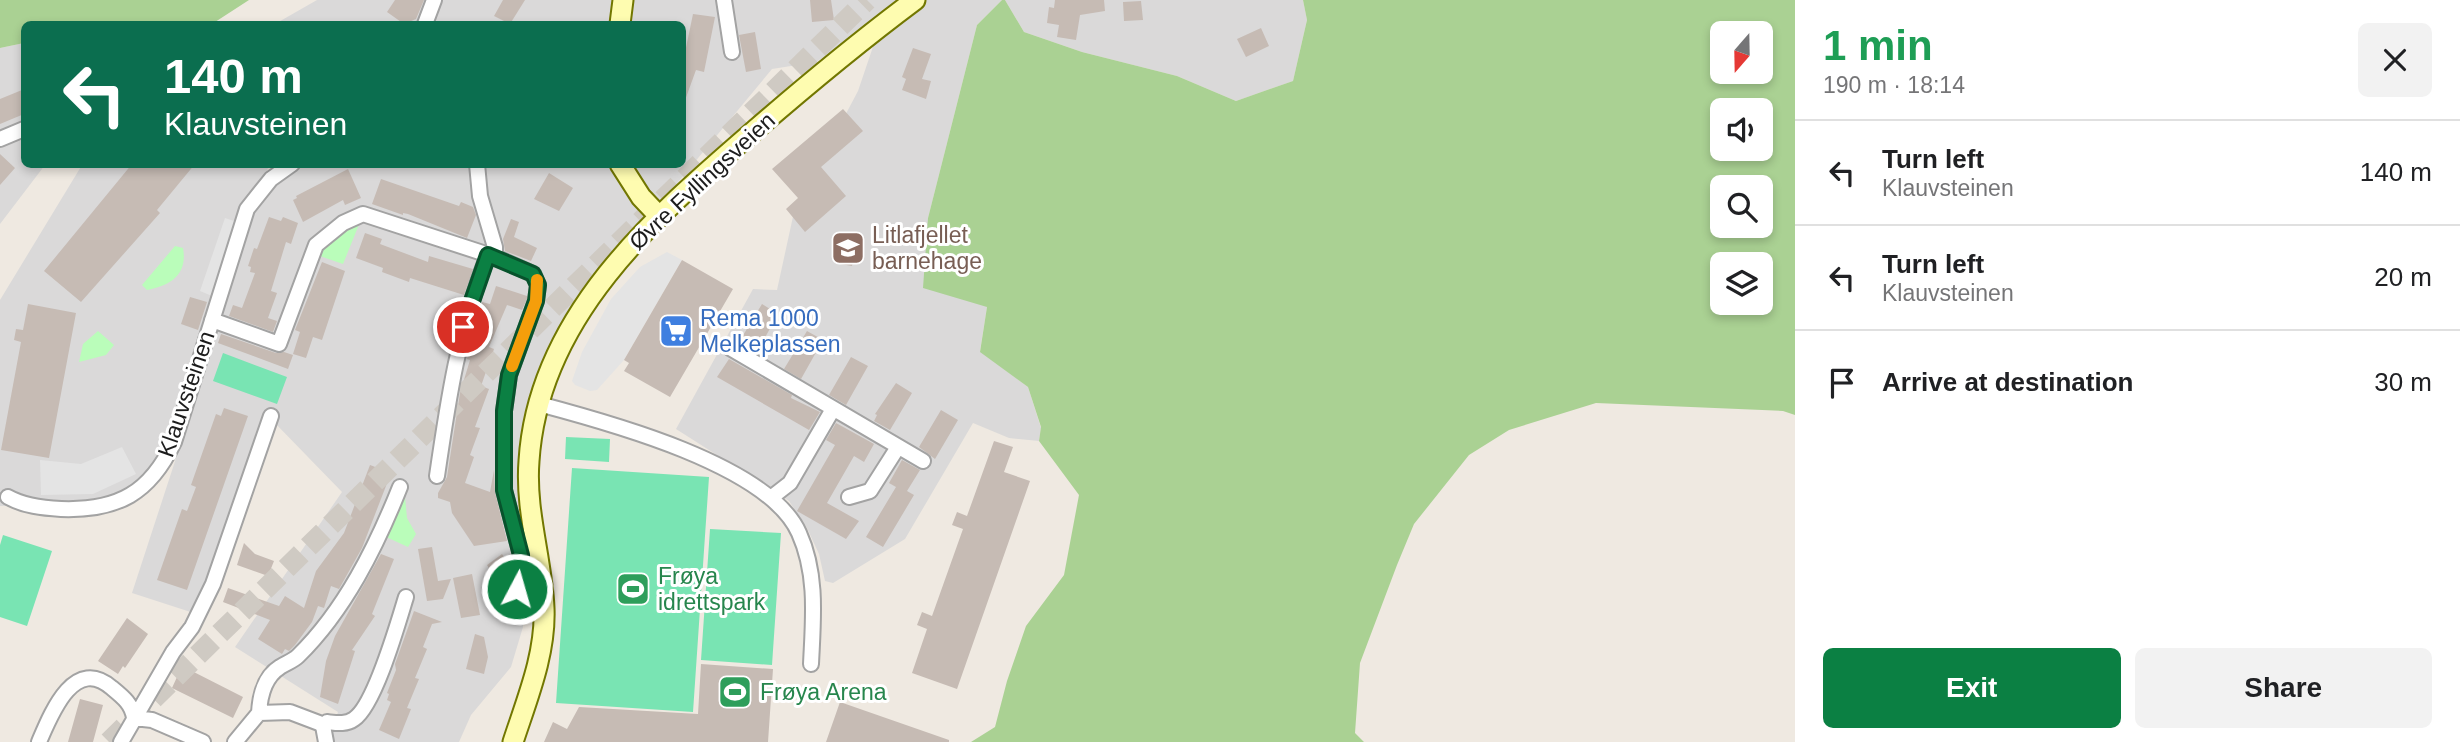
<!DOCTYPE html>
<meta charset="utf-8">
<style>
body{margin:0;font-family:Arial,sans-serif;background:#f2f2f2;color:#202124;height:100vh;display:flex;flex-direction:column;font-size:26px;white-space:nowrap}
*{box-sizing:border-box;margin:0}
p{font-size:23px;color:#757577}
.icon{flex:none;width:38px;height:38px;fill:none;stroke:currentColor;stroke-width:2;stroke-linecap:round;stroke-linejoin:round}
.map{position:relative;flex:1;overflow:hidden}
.side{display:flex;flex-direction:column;background:#fff;width:665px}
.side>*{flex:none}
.hud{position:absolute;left:21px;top:21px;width:665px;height:147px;border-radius:10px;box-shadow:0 4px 10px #0003;background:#0b6e4f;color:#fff;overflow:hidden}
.needle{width:46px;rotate:200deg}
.fabs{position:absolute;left:1710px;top:21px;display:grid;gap:14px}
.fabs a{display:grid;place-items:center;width:63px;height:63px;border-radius:10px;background:#fff;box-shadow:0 4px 10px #0003;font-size:35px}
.pin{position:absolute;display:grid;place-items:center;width:60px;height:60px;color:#fff;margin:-30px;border:4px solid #fff;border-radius:50%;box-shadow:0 2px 7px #0007}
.me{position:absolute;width:77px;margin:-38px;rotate:6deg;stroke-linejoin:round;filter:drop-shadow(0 0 5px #0008)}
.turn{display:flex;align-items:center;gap:24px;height:147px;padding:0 28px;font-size:32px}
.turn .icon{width:91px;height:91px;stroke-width:2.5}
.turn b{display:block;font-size:49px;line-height:60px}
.round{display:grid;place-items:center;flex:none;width:74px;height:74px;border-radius:10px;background:#f2f2f2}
.overview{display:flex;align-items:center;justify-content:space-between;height:119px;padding:0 28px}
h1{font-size:42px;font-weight:700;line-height:52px;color:#1e9e55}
.primary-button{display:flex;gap:14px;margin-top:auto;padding:14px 28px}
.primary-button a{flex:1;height:80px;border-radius:10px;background:#0b8043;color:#fff;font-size:28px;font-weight:700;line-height:80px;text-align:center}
.primary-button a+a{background:#f2f2f2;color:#202124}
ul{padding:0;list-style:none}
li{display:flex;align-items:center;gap:21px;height:105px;padding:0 28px;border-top:2px solid #e0e0e0}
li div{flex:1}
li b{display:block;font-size:26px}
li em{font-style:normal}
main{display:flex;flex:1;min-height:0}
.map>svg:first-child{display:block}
.residential{fill:#dad9d9}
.forest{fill:#aad193;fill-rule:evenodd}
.park{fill:#bafdba}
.pitch{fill:#79e4b3}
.parking{fill:#e4e4e4}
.building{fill:#c6bbb4}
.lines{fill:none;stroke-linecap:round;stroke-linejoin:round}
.primary-tunnel{stroke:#cfcac3;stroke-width:21;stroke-dasharray:21 10;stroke-linecap:butt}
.street-casing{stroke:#a3a3a3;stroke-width:18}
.secondary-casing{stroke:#727700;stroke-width:23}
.street{stroke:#fff;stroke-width:14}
.secondary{stroke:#fefcb0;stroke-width:19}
.route-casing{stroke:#07532c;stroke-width:18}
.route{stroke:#0b8043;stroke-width:12}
.slow{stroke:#f59e0b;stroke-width:12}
.labels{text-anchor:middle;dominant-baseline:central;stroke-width:6;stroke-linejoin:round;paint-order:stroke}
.street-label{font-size:23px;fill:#1c1c1c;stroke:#fff}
.education-label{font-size:23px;fill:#785e54;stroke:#fff;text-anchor:start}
.shop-label{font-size:23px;fill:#366cbe;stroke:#fff;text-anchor:start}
.leisure-label{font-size:23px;fill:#27864d;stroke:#fff;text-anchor:start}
</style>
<main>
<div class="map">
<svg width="1795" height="742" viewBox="0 0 1795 742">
<rect width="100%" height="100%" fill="#efe9e1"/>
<path class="residential" d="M317 0H1002L977 25 928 218 987 307 980 351 1028 387 1041 428 1039 441 1009 438 973 423 905 539 833 583 825 581 819 554 807 528 789 501 676 429 753 289 777 290 794 212 858 91 878 32 875 25 816 62 772 69 649 217 545 354 513 544 523 627 511 667 471 715 459 742H328L338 712 235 647 342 492 273 421 206 617 132 593 211 351 231 271 155 476 111 504 0 506V300L82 165H269L257 199 298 165 682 164V24H275Z
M1005 0H1303L1307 20 1293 81 1236 101 1177 76 1082 52 1024 32Z
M24 43V164L45 165 0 224V48Z"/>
<path class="forest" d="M0 0H249L212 24H24V43L0 48Z
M1002 0H1005L1024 32 1082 52 1177 76 1236 101 1293 81 1307 20 1303 0H1795V415L1783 411 1596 403 1509 430 1469 455 1414 524 1397 565 1360 663 1355 733 1364 742H971L995 727 1007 681 1026 626 1064 575 1079 495 1039 441 1041 427 1028 387 980 352 987 307 923 288 928 218 977 25ZM1722 33H1760V72H1722ZM1722 110H1760V149H1722ZM1722 187H1760V226H1722ZM1722 264H1760V303H1722Z"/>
<path class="park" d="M360 222 343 264 314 254 322 242Z
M175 246 183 248C188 275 170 286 147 290L142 285Z
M98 331 114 345 106 355 79 362 83 344Z
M401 497H405L407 518 416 534 408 547 384 536Z"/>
<path class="pitch" d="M223 353 287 377 277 404 213 381Z
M566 437 610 439 609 462 565 459Z
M572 468 709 477 693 712 556 703Z
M710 529 781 533 772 665 701 660Z
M3 535 52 551 27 626 0 617V545Z"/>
<path class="parking" d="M225 218 237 222 212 296 200 291Z
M667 252 682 260 624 360 597 390 590 391 575 385 572 381 582 352 611 299 640 267Z
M122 447 136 474 93 494 41 495 40 460 81 464Z"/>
<path class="building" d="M395 0H424L416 19 404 24 387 12Z
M503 0H525L510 24 494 16Z
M810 0H831L834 20 812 22Z
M1055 0H1104L1105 11 1080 15 1076 40 1057 37 1059 25 1047 23 1049 7 1054 8Z
M1141 1 1143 20 1124 21 1123 2Z
M693 14 715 17 704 72 696 70 684 103 682 67Z
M1261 28 1269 46 1246 57 1237 39Z
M755 32 761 69 746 72 739 35Z
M913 48 931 54 922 79 931 81 926 99 902 90 906 79 902 77Z
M22 90 24 96V114L0 124V99Z
M843 109 863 131 821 167 846 196 805 232 786 209 798 198 772 169Z
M0 154 15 168 0 185Z
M132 164H195L157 210 160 213 81 302 44 271Z
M348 169 361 198 345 205 343 200 303 222 293 200 297 198 296 196Z
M549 173 573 188 559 211 534 199Z
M381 179 459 206 461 202 473 207 476 215 467 238 408 214 403 213V215L372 204Z
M269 217 281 221 283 217 298 223 291 244 286 242 271 291 277 293 268 318 277 321 273 332 229 316 233 305 242 308 255 273 250 272 251 267 248 266 254 248 257 249Z
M511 219 519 222 514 237 537 248 531 261 505 251 503 239Z
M365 233 382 239 380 244 428 262 429 256 473 269 464 295 410 278 409 282 382 272 383 268 356 258Z
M841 234 858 237 852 266 835 263Z
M682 260 733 289 670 397 624 371 629 363 624 360Z
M322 262 345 271 322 340 313 337 306 358 293 354 300 332 295 330Z
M496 286 527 296V299L522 310 507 305 489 347 494 349 481 386 489 389 475 427 480 428 470 455 474 457 465 483 490 492 494 470 495 492 507 541 474 546 452 513 450 502 438 498V493L447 477 460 393 470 360 467 359 479 312 482 302 490 304Z
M190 297 207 302 198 330 181 324Z
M28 304 76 313 49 458 1 450 21 342 14 340 16 329 23 330Z
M762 304 778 314 757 352 739 342Z
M807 331 823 340 801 379 784 369Z
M221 334 276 353 284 352 293 355 288 369 218 343Z
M851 357 868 366 846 405 829 395Z
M729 359 792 395 791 398 820 412 809 430 717 377Z
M896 383 912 393 890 430 874 421 877 415 875 414Z
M224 408 248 416 187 590 157 580 182 509 187 511 196 487 191 485 216 414 221 416Z
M941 410 958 420 935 459 919 447Z
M836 423 874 444 864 462 854 456 827 503 859 521 846 539 797 511 835 445 826 440Z
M994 441 1013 447 1004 472 1030 481 957 689 912 673 927 629 917 625 922 612 932 616 963 529 952 525 957 512 967 516Z
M902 460 920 470 907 491 914 495 883 547 866 537 896 487 889 483Z
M370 465 391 473 362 548 339 589 331 586 324 608 318 606 312 622 295 645 289 651 285 649 282 654 258 639 270 620 223 602 228 588 279 606 285 596 304 608 316 571 344 533Z
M244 543 255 554 274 561 268 576 237 565Z
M432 547 438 581 451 579 443 599 427 601 418 549Z
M381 554 394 559 372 614 375 616 352 650 355 651 338 704 320 697 326 661 335 636Z
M502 554 509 564 493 575 487 565Z
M472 574 480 615 461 618 453 578Z
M414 611 442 622 432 624 423 647 427 649 415 678 419 679 407 708 411 709 399 739 379 730 391 702 387 700 389 694 387 693 396 670 395 664Z
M127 618 148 634 125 668 123 666 118 674 98 661Z
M475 634 484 637 488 657 484 674 466 669Z
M701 664 773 669 768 742H544L553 722 567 729 579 707 698 714Z
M182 666 243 697 233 718 172 688Z
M80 699 103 705 93 742H68Z
M840 702 949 740V742H826Z"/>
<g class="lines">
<path class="primary-tunnel" d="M109 742 867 0"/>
<defs>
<path id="street" d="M724 0 732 52
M425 24 434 0
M0 139 24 129
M477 164 480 196 495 247V257L533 274 538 285 536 301 509 375 504 411V490L521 555 522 571 513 607
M212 320 279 344 316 245 343 223 363 214 495 257
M730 348 923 461
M539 404C607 422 769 465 799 533 818 575 813 620 811 664
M437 476C448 400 459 327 488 255
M8 497C24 506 43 508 61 509 118 511 150 493 174 442L247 209 271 179 292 164
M772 497 790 483 833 409
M849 497 870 491 898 447
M259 713C260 695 264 677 280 667 286 663 293 661 298 656 345 610 376 547 400 487
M134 718 152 720 203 742
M323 726 327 722C336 723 346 725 354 719 375 705 398 623 406 597
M39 742C51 714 74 655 112 688 123 697 132 704 134 718
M121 742 173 652 192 627 213 584 271 416
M235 742 259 713 290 712 319 723 323 726 326 742"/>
<path id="secondary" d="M620 24 623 0
M620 164 641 197 659 216
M513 742C527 699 546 654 544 608 542 559 525 511 529 461 538 317 653 218 755 130 807 85 860 41 915 0"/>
</defs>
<use href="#street" class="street-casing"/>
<use href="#secondary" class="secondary-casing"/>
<use href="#street" class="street"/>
<use href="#secondary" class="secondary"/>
</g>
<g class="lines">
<defs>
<path id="route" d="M463 327 488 255 533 274 538 285 536 301 509 375 504 411V490L521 555 522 571 517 589"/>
</defs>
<use href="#route" class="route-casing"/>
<use href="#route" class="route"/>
<path class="slow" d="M512 366 536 301 537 280"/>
</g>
<defs>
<symbol id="school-square" viewBox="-11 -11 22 22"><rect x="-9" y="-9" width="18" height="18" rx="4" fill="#8d6e63" stroke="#fff"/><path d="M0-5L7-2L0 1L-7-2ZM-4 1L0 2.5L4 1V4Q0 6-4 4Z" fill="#fff"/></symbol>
<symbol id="supermarket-square" viewBox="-11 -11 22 22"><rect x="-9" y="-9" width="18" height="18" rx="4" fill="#3f7fe0" stroke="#fff"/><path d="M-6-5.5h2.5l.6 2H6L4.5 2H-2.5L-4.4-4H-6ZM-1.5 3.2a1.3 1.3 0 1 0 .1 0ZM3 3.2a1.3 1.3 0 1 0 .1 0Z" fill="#fff"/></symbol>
<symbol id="stadium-square" viewBox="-11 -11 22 22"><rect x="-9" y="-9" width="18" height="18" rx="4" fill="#2e9e5b" stroke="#fff"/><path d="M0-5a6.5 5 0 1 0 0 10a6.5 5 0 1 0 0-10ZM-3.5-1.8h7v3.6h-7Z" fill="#fff"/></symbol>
</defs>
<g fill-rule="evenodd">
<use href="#school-square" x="829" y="229" width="38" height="38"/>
<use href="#supermarket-square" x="657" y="312" width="38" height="38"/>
<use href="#stadium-square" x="614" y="570" width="38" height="38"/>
<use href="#stadium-square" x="716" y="673" width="38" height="38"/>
</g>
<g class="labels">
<g class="street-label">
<text transform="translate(702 181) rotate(-43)">Øvre Fyllingsveien</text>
<text transform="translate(186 394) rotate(-71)">Klauvsteinen</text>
</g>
<g class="education-label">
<text x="872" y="235">Litlafjellet<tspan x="872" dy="26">barnehage</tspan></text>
</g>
<g class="shop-label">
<text x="700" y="318">Rema 1000<tspan x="700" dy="26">Melkeplassen</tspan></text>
</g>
<g class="leisure-label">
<text x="658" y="576">Frøya<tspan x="658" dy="26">idrettspark</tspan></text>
<text x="760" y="692">Frøya Arena</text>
</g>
</g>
</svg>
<div class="fabs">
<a><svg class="needle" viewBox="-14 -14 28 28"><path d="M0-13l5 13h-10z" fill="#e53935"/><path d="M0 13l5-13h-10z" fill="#757577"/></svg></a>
<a><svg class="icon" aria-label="sound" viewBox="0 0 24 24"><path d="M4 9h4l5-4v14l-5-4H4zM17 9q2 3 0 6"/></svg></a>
<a><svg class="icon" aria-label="search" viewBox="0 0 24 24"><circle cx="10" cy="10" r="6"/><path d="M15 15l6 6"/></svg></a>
<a><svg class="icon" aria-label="layers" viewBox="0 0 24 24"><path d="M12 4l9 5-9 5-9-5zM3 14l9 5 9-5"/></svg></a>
</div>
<div class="pin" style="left:463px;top:327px;background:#d93025"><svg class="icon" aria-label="arrive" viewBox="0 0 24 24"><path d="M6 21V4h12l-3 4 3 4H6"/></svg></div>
<svg class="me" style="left:517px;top:589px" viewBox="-20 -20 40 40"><circle r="17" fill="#0b8043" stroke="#fff" stroke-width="3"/><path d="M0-11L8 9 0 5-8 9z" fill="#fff"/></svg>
<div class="hud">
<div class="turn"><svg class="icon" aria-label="left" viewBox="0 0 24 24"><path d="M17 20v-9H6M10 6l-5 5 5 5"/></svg><div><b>140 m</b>Klauvsteinen</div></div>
</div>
</div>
<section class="side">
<div class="overview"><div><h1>1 min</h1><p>190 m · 18:14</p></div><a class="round"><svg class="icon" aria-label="close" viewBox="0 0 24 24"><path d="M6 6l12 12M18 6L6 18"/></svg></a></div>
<ul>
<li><svg class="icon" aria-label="left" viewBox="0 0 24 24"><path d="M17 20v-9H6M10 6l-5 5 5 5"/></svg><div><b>Turn left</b><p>Klauvsteinen</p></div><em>140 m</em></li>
<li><svg class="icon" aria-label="left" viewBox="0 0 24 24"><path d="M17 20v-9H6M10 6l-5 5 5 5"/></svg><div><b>Turn left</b><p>Klauvsteinen</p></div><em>20 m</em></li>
<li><svg class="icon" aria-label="arrive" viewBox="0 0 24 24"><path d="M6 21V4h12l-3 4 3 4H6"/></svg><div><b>Arrive at destination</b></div><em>30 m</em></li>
</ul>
<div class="primary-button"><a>Exit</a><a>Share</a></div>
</section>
</main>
